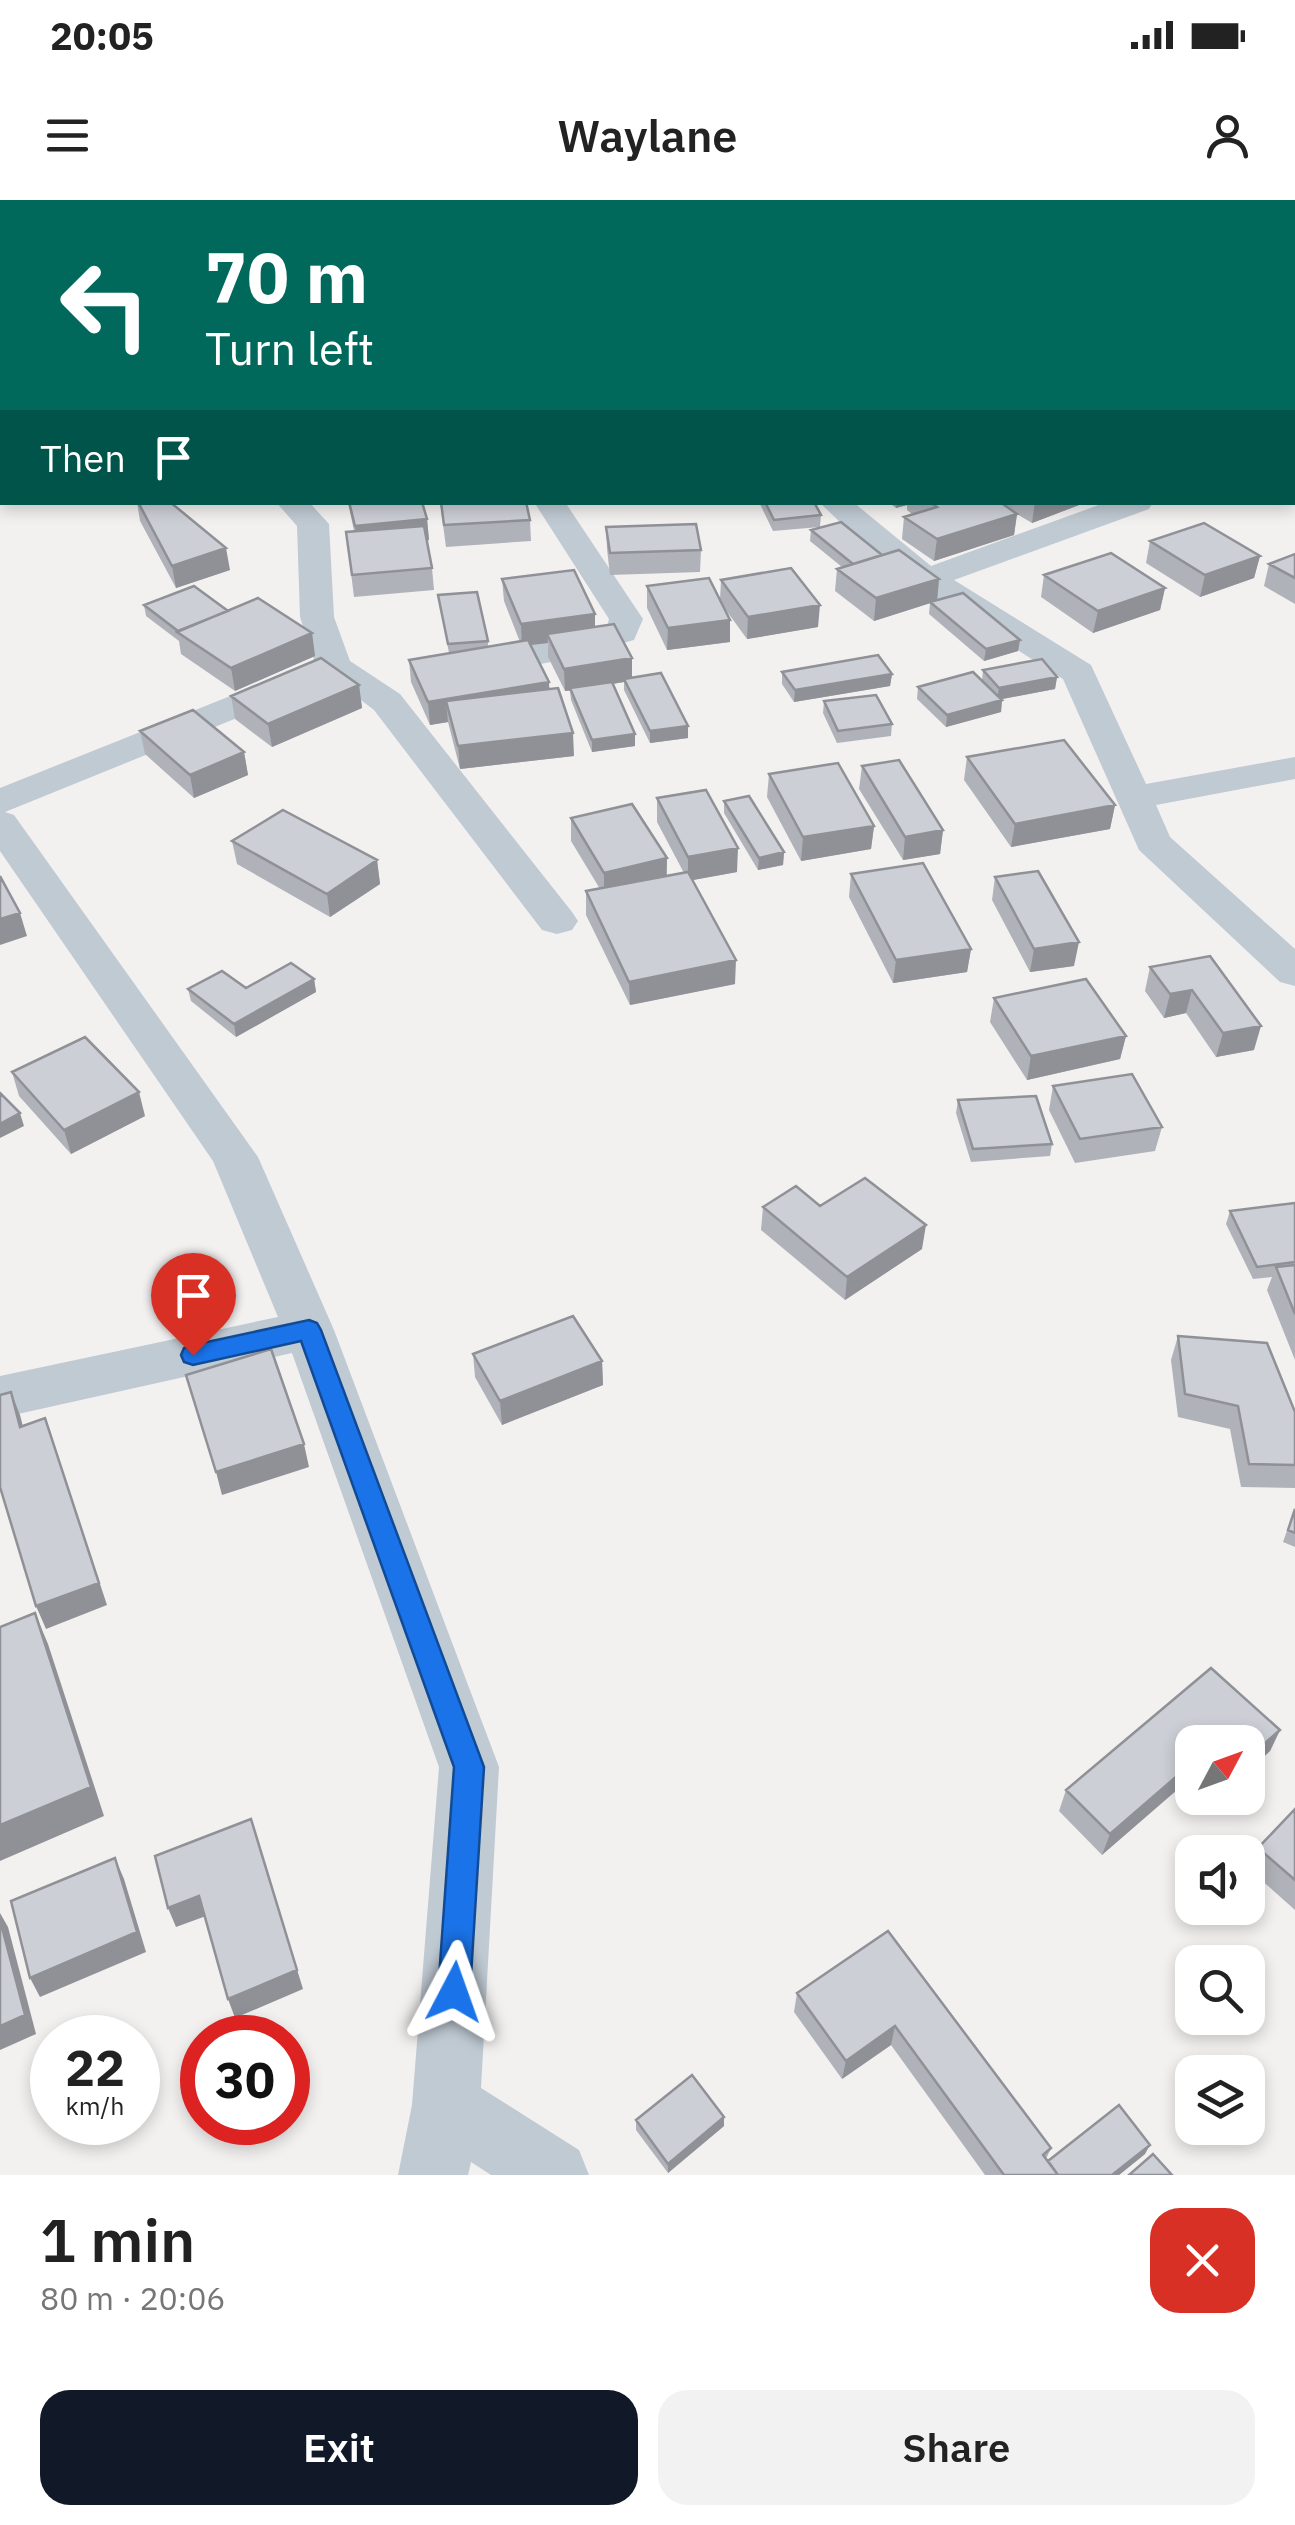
<!DOCTYPE html>
<meta charset="utf-8">
<style>
body{margin:0;font-family:"IBM Plex Sans",sans-serif;background:#f2f2f2;color:#222;height:100vh;display:flex;flex-direction:column;font-size:38px;white-space:nowrap}
*{box-sizing:border-box;margin:0}
p{font-size:32px;color:#767676}
.icon{flex:none;width:55px;height:55px;fill:none;stroke:currentColor;stroke-width:2;stroke-linecap:round;stroke-linejoin:round}
.map{position:relative;height:1975px;overflow:hidden}
.side{display:flex;flex-direction:column;background:#fff;flex:1}
.side>*{flex:none}
.hud{position:absolute;left:0px;top:0px;width:1295px;height:305px;box-shadow:0 5px 15px #0003;background:#00695c;color:#fff;overflow:hidden}
.needle{width:65px;rotate:49deg}
.controls{position:absolute;left:1175px;top:1525px;display:grid;gap:20px}
.controls a{display:grid;place-items:center;width:90px;height:90px;border-radius:20px;background:#fff;box-shadow:0 5px 15px #0003;font-size:50px}
.speed{position:absolute;left:30px;top:1815px;display:flex;gap:20px;font-size:50px;font-weight:700;text-align:center}
.speed>*{display:grid;place-content:center;width:130px;height:130px;border-radius:50%;background:#fff;box-shadow:0 5px 15px #0003;line-height:1}
.speed small{font-size:25px;font-weight:400}
.speed .limit{border:15px solid #d22;background:#fff;color:#111}
.pin{position:absolute;display:grid;place-items:center;width:85px;height:85px;color:#fff;margin:-102px -42px;border-radius:50% 50% 50% 0;rotate:-45deg;box-shadow:0 0 10px #0007}
.pin .icon{rotate:45deg}
.me{position:absolute;width:110px;margin:-55px;rotate:4deg;stroke-linejoin:round;filter:drop-shadow(0 0 8px #0008)}
.turn{display:flex;align-items:center;gap:35px;height:210px;padding:0 40px;font-size:45px}
.turn .icon{width:130px;height:130px;stroke-width:2.5}
.turn b{display:block;font-size:70px;line-height:85px}
.then{display:flex;align-items:center;height:95px;padding:0 40px;background:#0003;gap:20px;font-size:38px}
.round{display:grid;place-items:center;flex:none;width:105px;height:105px;border-radius:30px;background:#f2f2f2}
.head{display:flex;align-items:center;justify-content:space-between;height:170px;padding:0 40px}
h1{font-size:60px;font-weight:600;line-height:75px}
.action{display:flex;gap:20px;margin-top:auto;padding:20px 40px}
.action a{flex:1;height:115px;border-radius:30px;background:#111827;color:#fff;font-size:40px;font-weight:600;line-height:115px;text-align:center}
.action a+a{background:#f2f2f2;color:#222}
.status{display:flex;justify-content:space-between;align-items:center;height:70px;padding:0 50px;background:#fff;direction:ltr}
.status svg{height:28px;fill:currentColor}
header{display:flex;justify-content:space-between;align-items:center;height:130px;padding:0 40px;background:#fff;font-size:45px;font-weight:600}
.map>svg:first-child{display:block}
.lines{fill:none;stroke-linecap:round;stroke-linejoin:round}
.minor{fill:#c0cad3;fill-rule:evenodd}
.wall{fill:#afb2b8}
.shaded-wall{fill:#8f9196}
.building{fill:#cccfd6;stroke:#8f9196;stroke-width:2.5}
.route{fill:#1a73e8;stroke:#114b97;stroke-width:2.5}
</style>
<div class="status"><b>20:05</b><svg viewBox="0 0 49 12"><path d="M0 12V9h3v3zM5 12V6h3v6zM10 12V3h3v9zM15 12V0h3v12zM26 1h20v11H26zM47 4h2v5h-2z"/></svg></div>
<header><svg class="icon" aria-label="menu" viewBox="0 0 24 24"><path d="M4 6h16M4 12h16M4 18h16"/></svg>Waylane<svg class="icon" aria-label="person" viewBox="0 0 24 24"><circle cx="12" cy="8" r="4"/><path d="M4 21q1-7 8-7t8 7"/></svg></header>
<div class="map">
<svg width="1295" height="1975" viewBox="0 0 1295 1975">
<rect width="100%" height="100%" fill="#f3f0f0"/>
<g class="lines">
<path class="minor" d="M59 0H87L88 2H60Z
M386 0H415L416 2H387Z
M1068 0H1103L1104 2H1069Z
M1292 34H1295V50H1292Z
M1292 114 1295 115V131H1292Z
M2 166V184L0 185V167Z
M1292 256 1295 257V275H1292Z
M276 302H309L329 324 334 417 350 461 400 494 572 712 578 721 572 730 557 734 542 730 374 510 316 466 300 417 297 326Z
M534 302H565L643 419 634 440 561 460 474 477 461 474 456 466 461 458 607 427 609 419Z
M819 302H853L931 366 1107 302H1153L1149 309 954 380 1091 465 1146 584 1295 557V579L1156 605 1170 637 1295 749V786L1280 782 1139 650 1063 479 887 367Z
M293 471 306 474 311 482 306 490 5 612 14 615 258 957 334 1130 499 1567 481 1888 579 1950 589 1975H491L471 1962 468 1975H398L412 1905 439 1567 292 1153 0 1218V1176L278 1117 213 961 0 651V588Z"/>
</g>
<path class="wall" d="M539 0H608L616 2H540Z
M979 0H1023L1020 2H984L979 1Z
M137 302H170L230 370 176 388 140 321Z
M348 302H422L427 319 429 340 427 341 432 368 434 390 354 397 346 332 354 331Z
M440 302 530 320 531 341 446 347Z
M759 302H814L821 315 820 327 773 331Z
M888 302H1087L1032 323 1017 314 1014 335 934 361 902 339 904 317 913 315 907 310V305L896 308Z
M606 327 701 350 700 372 610 375 607 349Z
M811 330 882 355 939 379 937 401 1020 440 1018 451 984 461 929 414 930 403 874 421 835 391 837 369 842 367 810 341Z
M1150 341 1260 356 1254 378 1200 397 1146 363Z
M1295 354V404L1264 386 1269 364Z
M1044 375 1165 388 1160 410 1093 433 1041 397Z
M502 379 595 427 632 478 688 526V538L650 543 624 490V482L613 484 635 546 592 552 571 500 570 491H565L548 457V443L530 445 550 489 574 556 460 569 448 522 430 525 411 482 409 460 449 453 438 395 488 441V447L520 442 504 401Z
M721 380 818 427 747 439 723 406 730 420V442L667 450 647 408V386L720 400Z
M144 405 228 411 312 433 315 456 235 491 181 454 179 441 146 416Z
M983 470 1057 477 1055 489 1002 499 1001 512 946 527 917 499 918 487 982 481Z
M782 472 892 474 890 486 794 502 782 484Z
M359 485 362 508 272 547 235 519 231 496Z
M824 501 892 524 891 536 837 543 823 513Z
M140 531 244 552 248 575 194 598 145 554Z
M967 557 1115 605 1110 629 1011 647 964 580Z
M862 566 943 630 940 654 903 660 859 589Z
M769 574 874 626 871 649 801 661 767 597Z
M657 598 737 672 692 680 735 784 630 805 586 715V691L600 689 571 641V618L667 658V676L684 673 657 622Z
M724 601 784 652 783 665 758 670 724 613Z
M232 641 377 660 380 684 330 717 237 664Z
M851 674 971 749 967 772 893 783 849 697Z
M995 677 1074 766 1030 772 992 700Z
M1210 756 1254 850 1216 857 1186 813 1164 818 1145 791 1150 767Z
M314 779 316 792 236 837 191 801 188 789 246 788Z
M994 798 1126 836 1120 859 1027 880 990 822Z
M12 872 145 916 71 954 19 896Z
M1053 886 1162 927 1155 951 1075 963 1049 910Z
M958 900 1052 944 1050 956 971 962 956 913Z
M1295 1003V1160L1267 1090 1272 1077 1253 1079 1226 1024 1230 1011Z
M820 1006 922 1049 845 1100 761 1030 763 1007Z
M1178 1136 1295 1212V1288L1241 1287 1230 1229 1178 1217 1171 1160Z
M473 1154 602 1161 603 1185 502 1225 475 1177Z
M1295 1308V1347L1283 1342Z
M1211 1468 1280 1530 1270 1551 1248 1571V1542H1192L1102 1655 1059 1611 1066 1590Z
M1295 1609V1710L1248 1668 1258 1648Z
M888 1731 1051 1948 1046 1959 1048 1961 1145 1954 1119 1975H985L891 1845 842 1879 794 1812 797 1793Z
M724 1917V1926L668 1973 636 1930V1920Z"/>
<path class="shaded-wall" d="M2 57V78H0V58Z
M897 302H908L907 305 896 308Z
M1035 302H1087L1032 323Z
M1017 314 1014 335 934 361 937 339Z
M427 319 429 340 358 348 355 326Z
M226 348 230 370 176 388 172 366Z
M1260 356 1254 378 1200 397 1205 375Z
M939 379 937 401 874 421 876 398Z
M1165 388 1160 410 1093 433 1098 411Z
M820 405 818 427 747 439 748 417Z
M595 414V437L547 434 548 443 522 446 521 424Z
M730 420V442L667 450 668 428Z
M312 433 315 456 235 491 231 468Z
M1020 440 1018 451 984 461 986 449Z
M632 458V481L624 479V482L565 491 564 469Z
M892 474 890 486 794 502 795 490Z
M1057 477 1055 489 997 500 999 488Z
M549 482 550 505 446 501 448 522 430 525 428 502Z
M359 485 362 508 272 547 268 524Z
M1002 500 1001 512 946 527 947 515Z
M688 526V538L650 543V531Z
M573 533 574 556 460 569 458 546Z
M635 534V546L592 552V540Z
M244 552 248 575 194 598 190 575Z
M1115 605 1110 629 1011 647 1015 624Z
M874 626 871 649 801 661 803 637Z
M943 630 940 654 903 660 905 637Z
M738 648 737 672 688 681V657Z
M784 652 783 665 758 670 759 658Z
M667 658 666 682 604 696V673Z
M377 660 380 684 330 717 327 694Z
M20 713 27 736 0 745V719Z
M1079 742 1074 766 1030 772 1034 749Z
M971 749 967 772 893 783 896 760Z
M736 760 735 784 630 805 629 782Z
M314 779 316 792 236 837 234 824Z
M1192 790 1186 813 1164 818 1170 794Z
M1261 826 1254 850 1216 857 1223 833Z
M1126 836 1120 859 1027 880 1031 856Z
M139 892 145 916 71 954 64 930Z
M20 913 24 926 0 938V924Z
M926 1025 922 1049 845 1100 847 1077Z
M602 1161 603 1185 502 1225 500 1201Z
M11 1192 20 1215 29 1250 20 1227Z
M53 1242 107 1405 46 1429 36 1406Z
M304 1244 309 1267 222 1295 216 1272Z
M35 1413 48 1444 104 1616 0 1661V1625Z
M1280 1530 1270 1551 1248 1571V1561L1249 1557Z
M1192 1563V1577L1102 1655 1110 1634Z
M251 1619 303 1789 235 1818 228 1799Z
M115 1658 124 1679 146 1752 40 1797 30 1778Z
M199 1696 206 1716 176 1727 168 1708Z
M0 1713 8 1727 36 1834 0 1850Z
M895 1826 891 1845 842 1879 846 1861Z
M724 1917V1926L668 1973V1964Z
M1150 1945 1145 1954 1119 1975H1112Z"/>
<path class="building" d="M564 0H608L616 2H572Z
M0 40H2V57L0 58Z
M1292 58H1295V77L1292 80Z
M1292 269 1295 271V288L1292 289Z
M138 302H170L226 348 172 366Z
M349 302H422L427 319 355 326Z
M441 302H526L530 320 444 325Z
M765 302H814L821 315 774 320Z
M930 302H1000L1017 314 937 339 904 317 937 307Z
M841 322 882 355 853 364 811 330Z
M1204 323 1260 356 1205 375 1150 341Z
M696 324 701 350 610 353 606 327Z
M424 326 432 368 352 375 346 332Z
M899 350 939 379 876 398 837 369Z
M1111 353 1165 388 1098 411 1044 375Z
M1295 354V378L1269 364Z
M791 368 820 405 748 417 721 380Z
M574 370 595 414 521 424 502 379Z
M709 378 730 420 668 428 647 386Z
M194 386 228 411 178 431 144 405Z
M477 392 488 441 448 444 438 395Z
M963 393 1020 440 986 449 930 402Z
M258 398 312 433 231 468 177 432Z
M614 424 632 458 564 469 547 434Z
M528 440 549 482 428 502 409 460Z
M878 455 892 474 795 490 782 472Z
M321 458 359 485 268 524 231 496Z
M1042 459 1057 477 999 488 983 470Z
M973 472 1002 500 947 515 918 487Z
M661 473 688 526 650 531 624 479Z
M612 482 635 534 592 540 570 488Z
M558 488 573 533 458 546 446 501Z
M876 495 892 524 838 531 824 501Z
M193 510 244 552 190 575 140 531Z
M1064 540 1115 605 1015 624 967 557Z
M899 560 943 630 905 637 862 566Z
M838 563 874 626 803 637 769 574Z
M706 590 738 648 688 657 657 598Z
M749 596 784 652 759 658 724 601Z
M632 604 667 658 604 673 571 618Z
M283 610 377 660 327 694 232 641Z
M923 663 971 749 896 760 851 674Z
M1038 671 1079 742 1034 749 995 677Z
M688 672 736 760 629 782 586 691Z
M0 676 20 713 0 719Z
M1210 756 1261 826 1223 833 1192 790 1170 794 1150 767Z
M291 763 314 779 234 824 188 789 222 771 246 788Z
M1086 779 1126 836 1031 856 994 798Z
M85 837 139 892 64 930 12 872Z
M1132 874 1162 927 1080 939 1053 886Z
M0 893 20 913 0 924Z
M1036 896 1052 944 973 949 958 900Z
M865 978 926 1025 847 1077 763 1007 796 986 820 1006Z
M1295 1003V1062L1257 1067 1230 1011Z
M1295 1065V1114L1276 1067Z
M573 1116 602 1161 500 1201 473 1154Z
M1178 1136 1267 1143 1295 1212V1265L1249 1264 1238 1206 1185 1194Z
M271 1149 304 1244 216 1272 186 1175Z
M11 1192 20 1227 45 1218 99 1383 36 1406 0 1287V1195Z
M1295 1309V1333L1288 1330Z
M35 1413 91 1587 0 1625V1427Z
M1211 1468 1280 1530 1249 1557 1248 1555V1542H1234L1225 1535 1216 1542H1192V1563L1110 1634 1066 1590Z
M1295 1609V1680L1258 1648Z
M251 1619 297 1770 228 1799 199 1696 168 1708 155 1656Z
M115 1658 137 1732 30 1778 11 1701Z
M0 1720 25 1815 0 1826Z
M888 1731 1051 1948 1043 1955 1058 1975H1004L895 1826 846 1861 797 1793Z
M692 1875 724 1917 668 1964 636 1920Z
M1119 1905 1150 1945 1112 1975H1058L1048 1961Z
M1153 1954 1172 1975H1129Z"/>
<path class="route" d="M309 1120 317 1123 321 1130 484 1567 470 1792 465 1803 454 1808 443 1803 438 1792 454 1567 301 1141 193 1165 184 1162 181 1155 184 1148 193 1145Z"/>
</svg>
<div class="controls">
<a><svg class="needle" viewBox="-14 -14 28 28"><path d="M0-13l5 13h-10z" fill="#e53935"/><path d="M0 13l5-13h-10z" fill="#767676"/></svg></a>
<a><svg class="icon" aria-label="sound" viewBox="0 0 24 24"><path d="M4 9h4l5-4v14l-5-4H4zM17 9q2 3 0 6"/></svg></a>
<a><svg class="icon" aria-label="search" viewBox="0 0 24 24"><circle cx="10" cy="10" r="6"/><path d="M15 15l6 6"/></svg></a>
<a><svg class="icon" aria-label="layers" viewBox="0 0 24 24"><path d="M12 4l9 5-9 5-9-5zM3 14l9 5 9-5"/></svg></a>
</div>
<div class="speed"><div>22<small>km/h</small></div><div class="limit">30</div></div>
<div class="pin" style="left:193px;top:1155px;background:#d93025"><svg class="icon" aria-label="arrive" viewBox="0 0 24 24"><path d="M6 21V4h12l-3 4 3 4H6"/></svg></div>
<svg class="me" style="left:454px;top:1792px" viewBox="-20 -20 40 40"><path d="M0-17L14 15 0 8-14 15z" fill="#1a73e8" stroke="#fff" stroke-width="4"/></svg>
<div class="hud">
<div class="turn"><svg class="icon" aria-label="left" viewBox="0 0 24 24"><path d="M17 20v-9H6M10 6l-5 5 5 5"/></svg><div><b>70 m</b>Turn left</div></div>
<div class="then">Then<svg class="icon" aria-label="arrive" viewBox="0 0 24 24"><path d="M6 21V4h12l-3 4 3 4H6"/></svg></div>
</div>
</div>
<section class="side">
<div class="head"><div><h1>1 min</h1><p>80 m · 20:06</p></div><a class="round" style="background:#d93025;color:#fff"><svg class="icon" aria-label="close" viewBox="0 0 24 24"><path d="M6 6l12 12M18 6L6 18"/></svg></a></div>
<div class="action"><a>Exit</a><a>Share</a></div>
</section>
